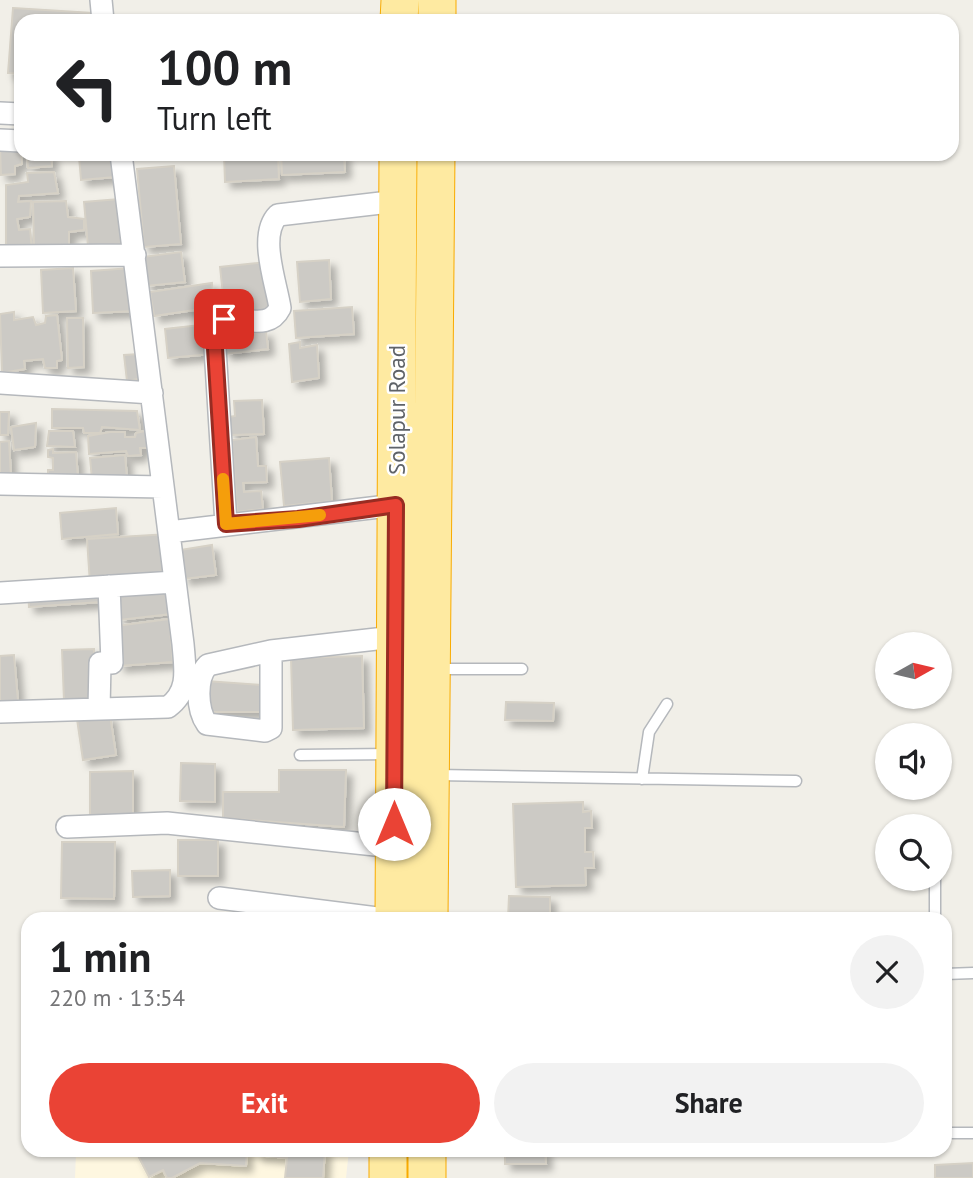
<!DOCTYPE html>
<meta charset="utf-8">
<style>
body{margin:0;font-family:"PT Sans",sans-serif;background:#f2f2f2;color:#202124;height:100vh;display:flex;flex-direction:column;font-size:26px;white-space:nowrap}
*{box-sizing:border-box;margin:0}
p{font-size:23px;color:#757577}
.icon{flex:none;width:38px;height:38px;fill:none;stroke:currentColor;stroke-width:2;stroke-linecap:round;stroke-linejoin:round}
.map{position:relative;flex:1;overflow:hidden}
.sheet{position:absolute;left:21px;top:912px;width:931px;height:245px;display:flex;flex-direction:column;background:#fff;border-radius:21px;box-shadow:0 2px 5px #0004}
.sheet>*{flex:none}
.guide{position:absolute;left:14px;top:14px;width:945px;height:147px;border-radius:21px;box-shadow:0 2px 5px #0004;background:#fff;color:#202124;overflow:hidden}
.needle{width:46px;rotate:82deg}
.buttons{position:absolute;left:875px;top:632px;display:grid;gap:14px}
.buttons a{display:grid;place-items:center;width:77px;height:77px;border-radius:50%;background:#fff;box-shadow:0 2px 5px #0004;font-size:35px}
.pin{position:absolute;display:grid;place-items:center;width:60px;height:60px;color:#fff;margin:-30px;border-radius:14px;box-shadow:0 4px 10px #0006}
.me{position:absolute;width:77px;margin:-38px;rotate:0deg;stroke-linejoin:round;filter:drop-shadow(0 0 5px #0008)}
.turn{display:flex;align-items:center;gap:24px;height:147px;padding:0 28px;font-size:32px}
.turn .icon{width:91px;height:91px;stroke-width:2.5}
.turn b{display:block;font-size:49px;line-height:60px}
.round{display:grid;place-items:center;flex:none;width:74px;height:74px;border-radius:37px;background:#f2f2f2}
.headline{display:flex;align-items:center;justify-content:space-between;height:119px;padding:0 28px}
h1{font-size:42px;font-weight:800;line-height:52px}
.cta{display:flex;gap:14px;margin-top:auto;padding:14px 28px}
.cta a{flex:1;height:80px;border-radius:42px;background:#ea4335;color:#fff;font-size:28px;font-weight:800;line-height:80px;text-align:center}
.cta a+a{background:#f2f2f2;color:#202124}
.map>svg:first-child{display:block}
.commercial{fill:#fef7e0}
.building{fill:#cccac5;stroke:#d6d1c6;stroke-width:2;filter:url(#shadow)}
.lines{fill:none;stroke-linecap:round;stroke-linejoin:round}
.service-casing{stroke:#b5b8bc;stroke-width:13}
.minor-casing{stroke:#b5b8bc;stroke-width:24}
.trunk-casing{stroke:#f9ab00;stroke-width:39}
.service{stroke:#fff;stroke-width:10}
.minor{stroke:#fff;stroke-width:21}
.trunk{stroke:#feeaa1;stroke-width:37}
.route-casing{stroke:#982c22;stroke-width:18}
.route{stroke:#ea4335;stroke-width:12}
.slow{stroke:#f59e0b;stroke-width:12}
.labels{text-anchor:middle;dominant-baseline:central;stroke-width:5;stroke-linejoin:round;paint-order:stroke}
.street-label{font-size:23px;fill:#5f6368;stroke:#fff}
</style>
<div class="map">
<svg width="973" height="1178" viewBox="0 0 973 1178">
<defs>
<filter id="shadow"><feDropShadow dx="6" dy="6" stdDeviation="3.5" flood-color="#0004"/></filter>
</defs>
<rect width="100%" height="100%" fill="#f1efe8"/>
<path class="commercial" d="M128 1150H349L346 1178H75L76 1153 127 1157Z"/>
<path class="building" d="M13 8 93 13V21H21V74L8 73Z
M0 146 21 148 22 164 15 166V174L1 175Z
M27 154H51L52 166 28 168Z
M113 154 115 177 81 180 79 157Z
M224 154H278L279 179 225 182Z
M281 154H344L345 172 282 175Z
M174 166 181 244 144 247 137 169Z
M54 172 58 193 19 196 18 202 31 201 30 217 17 219 19 230 30 229 32 251 6 254V185L28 182 27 173Z
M119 199 123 244 88 247 84 202Z
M66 201 68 217 84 219V230L69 232V246L34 247 33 202Z
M181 252 185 282 146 286 142 257Z
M329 260 331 299 300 302 297 262Z
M267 262 272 309 225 314 220 267Z
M73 268 76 311 43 313 41 270Z
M131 268 135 311 93 313 91 271Z
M212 283 215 307 154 316 150 292Z
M352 307 354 334 296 338 294 311Z
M14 312V320L33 317 36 325 45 323 46 316 57 315 62 360 57 361V368H45L43 359 24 361 25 369 2 373 0 314Z
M67 318H83L84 367 68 368Z
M209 324 212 354 168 358 165 329Z
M241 331 243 335 266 331 268 349 226 354 225 332Z
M300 342V348L317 345 319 378 292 382 289 344Z
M140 354 144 378 127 381 124 355Z
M262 400 264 434 231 435 228 417 235 416 234 401Z
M52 409 137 411 140 430 102 427 100 433H84L83 428H52Z
M0 412H9L8 435H0Z
M36 423 35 447 14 450 11 427Z
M149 430 151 448H140L141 455 128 456 126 451 89 454 88 436 110 432H125V437H135L136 433Z
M49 431H73L75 447 47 446Z
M256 437 258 466H266L267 482 243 483 244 492 261 491 263 509 237 512 232 440Z
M9 441 11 476H0V442Z
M53 449V453L76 452 78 478H48V470H53V458L48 457V450Z
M125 455 127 478 92 480 90 458Z
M329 458 332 501 284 506 280 462Z
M116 508 118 534 62 539 60 513Z
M168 534 171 579 90 584 87 539Z
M212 545 216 575 184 579 180 550Z
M168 586 171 614 119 620 115 593Z
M98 588 100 602 29 607 28 592Z
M169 619 173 662 119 666 116 626Z
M94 649 95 699 64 701 62 650Z
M14 655 18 701 0 702V656Z
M362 656 364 728 293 730 291 658Z
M206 681 262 685 261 712H206Z
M506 702 554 703 553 721 505 720Z
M110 715 116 755 83 760 77 719Z
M181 763 215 764V802L180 801Z
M279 770H346L344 827 223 818V792H279Z
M133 771V820L90 821V772Z
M583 802V812L591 811 592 828H585V852H593L594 868H585L586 885 516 887 513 804Z
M178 840H218V876H178Z
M62 842H115L114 899 61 898Z
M170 870V896L133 897 132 871Z
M509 896 550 897V919H508Z
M135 1150H247L246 1166 200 1163 172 1178H167L163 1170 149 1177Z
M256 1150H325L323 1178H285L287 1158 256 1155Z
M505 1150H545L546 1164H505Z
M973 1163V1178H935V1165Z"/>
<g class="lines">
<defs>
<path id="service" d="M438 669H522
M300 755 391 754
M437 775 796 781
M642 779 649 732 667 704
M935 878V919
M945 974 973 973
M945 1133H973"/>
<path id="minor" d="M101 0 103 21
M0 113 21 114
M0 140 21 141
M0 256 135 255
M0 383 152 393
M0 484 163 487
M226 524 214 332 217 323C238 312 267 334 280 308 276 282 258 235 278 215L398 201
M169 532 396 505
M0 593 175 582
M271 651V728L265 731 207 724C197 710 195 678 208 665L271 651 394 637
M99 709 100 663H112L109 586
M0 712 168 707C190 691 185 669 183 644L121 154
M67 827 167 823 394 847
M219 898 385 919"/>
<path id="trunk" d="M399 21 400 0
M437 21V0
M394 919 398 154
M429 919 436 154
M388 1178V1150
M427 1178V1150"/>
</defs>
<use href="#service" class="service-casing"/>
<use href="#minor" class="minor-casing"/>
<use href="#trunk" class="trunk-casing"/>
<use href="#service" class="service"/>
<use href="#minor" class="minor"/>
<use href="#trunk" class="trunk"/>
</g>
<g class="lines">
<defs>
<path id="route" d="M224 319 216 323 214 332 226 524 298 519 396 505 394 824"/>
</defs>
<use href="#route" class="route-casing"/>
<use href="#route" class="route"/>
<path class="slow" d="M223 479 226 524 320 515"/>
</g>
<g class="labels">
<g class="street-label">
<text transform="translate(396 410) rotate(-90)">Solapur Road</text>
</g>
</g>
</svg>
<div class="buttons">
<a><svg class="needle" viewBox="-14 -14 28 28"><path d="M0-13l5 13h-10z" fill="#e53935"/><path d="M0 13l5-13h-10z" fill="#757577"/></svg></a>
<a><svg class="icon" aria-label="sound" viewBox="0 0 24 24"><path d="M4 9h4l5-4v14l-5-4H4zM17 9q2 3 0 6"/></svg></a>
<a><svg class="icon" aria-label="search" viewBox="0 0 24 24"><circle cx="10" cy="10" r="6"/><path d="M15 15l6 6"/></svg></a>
</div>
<div class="pin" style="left:224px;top:319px;background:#d93025"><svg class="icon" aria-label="arrive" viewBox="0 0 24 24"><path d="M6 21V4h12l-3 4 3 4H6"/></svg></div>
<svg class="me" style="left:394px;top:824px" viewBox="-20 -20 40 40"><circle r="19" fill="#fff"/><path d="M0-13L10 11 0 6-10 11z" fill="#ea4335"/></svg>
<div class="guide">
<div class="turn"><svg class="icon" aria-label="left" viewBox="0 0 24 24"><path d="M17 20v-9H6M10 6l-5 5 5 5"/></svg><div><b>100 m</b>Turn left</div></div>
</div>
<section class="sheet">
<div class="headline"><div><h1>1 min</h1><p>220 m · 13:54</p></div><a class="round"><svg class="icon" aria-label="close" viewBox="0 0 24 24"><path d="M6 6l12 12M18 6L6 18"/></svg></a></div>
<div class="cta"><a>Exit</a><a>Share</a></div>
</section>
</div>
